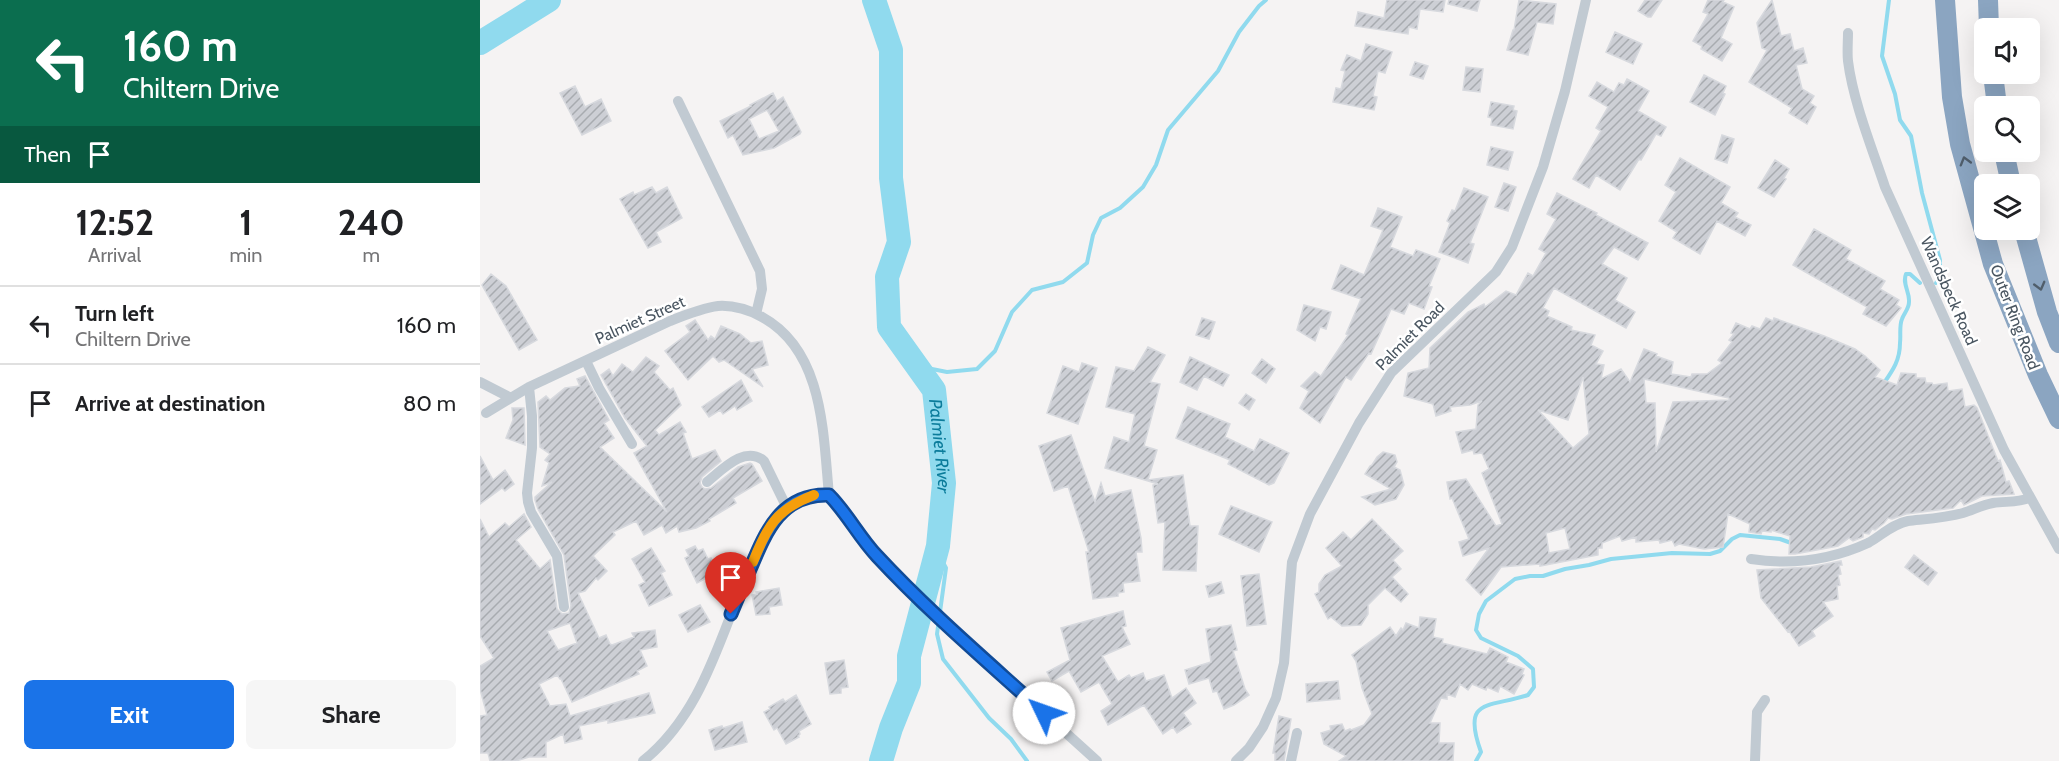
<!DOCTYPE html>
<style>
body{margin:0;font-family:Cabin,sans-serif;background:#f6f6f6;color:#202124;height:100vh;display:flex;flex-direction:column;font-size:22px;white-space:nowrap}
*{box-sizing:border-box;margin:0}
p{font-size:20px;color:#757577}
.icon{flex:none;width:33px;height:33px;fill:none;stroke:currentColor;stroke-width:2;stroke-linecap:round;stroke-linejoin:round}
.map{position:relative;flex:1;overflow:hidden}
.sheet{display:flex;flex-direction:column;background:#fff;width:480px}
.sheet>*{flex:none}
.banner{background:#0b6e4f;color:#fff;overflow:hidden}
.buttons{position:absolute;left:1494px;top:18px;display:grid;gap:12px}
.buttons a{display:grid;place-items:center;width:66px;height:66px;border-radius:9px;background:#fff;box-shadow:0 6px 24px #0002;font-size:30px}
.pin{position:absolute;display:grid;place-items:center;width:51px;height:51px;color:#fff;margin:-62px -26px;border-radius:50% 50% 50% 0;rotate:-45deg;box-shadow:0 0 6px #0007}
.pin .icon{rotate:45deg}
.me{position:absolute;width:66px;margin:-33px;rotate:312deg;stroke-linejoin:round;filter:drop-shadow(0 0 4px #0008)}
.turn{display:flex;align-items:center;gap:21px;height:126px;padding:0 24px;font-size:27px}
.turn .icon{width:78px;height:78px;stroke-width:2.5}
.turn b{display:block;font-size:42px;line-height:51px}
.then{display:flex;align-items:center;height:57px;padding:0 24px;background:#0003;gap:12px;font-size:22px}
.eta{display:flex;justify-content:space-evenly;align-items:center;height:102px;text-align:center}
.eta b{font-size:36px;font-weight:800;line-height:42px}
.cta{display:flex;gap:12px;margin-top:auto;padding:12px 24px}
.cta a{flex:1;height:69px;border-radius:9px;background:#1a73e8;color:#fff;font-size:24px;font-weight:800;line-height:69px;text-align:center}
.cta a+a{background:#f6f6f6;color:#202124}
ul{padding:0;list-style:none}
li{display:flex;align-items:center;gap:18px;height:78px;padding:0 24px;border-top:2px solid #e0e0e0}
li div{flex:1}
li b{display:block;font-size:22px}
li em{font-style:normal}
main{display:flex;flex:1;min-height:0}
.map>svg:first-child{display:block}
.lines{fill:none;stroke-linecap:round;stroke-linejoin:round}
.stream{stroke:#90daee;stroke-width:4}
.river{stroke:#90daee;stroke-width:24}
.building{fill:url(#building-hatch);stroke:#d7d9de;stroke-width:1.5;fill-rule:evenodd}
.minor{stroke:#c1cad2;stroke-width:10}
.motorway{stroke:#8ba5c1;stroke-width:20}
.oneway{stroke:#505e6b}
.route-casing{stroke:#114b97;stroke-width:15}
.route{stroke:#1a73e8;stroke-width:10}
.slow{stroke:#f59e0b;stroke-width:10}
.labels{text-anchor:middle;dominant-baseline:central;stroke-width:5;stroke-linejoin:round;paint-order:stroke}
.street-label{font-size:16px;fill:#4a5661;stroke:#fff}
.water-label{font-size:18px;font-style:italic;fill:#0c7c9b;stroke:#fff}
</style>
<main>
<section class="sheet">
<div class="banner">
<div class="turn"><svg class="icon" aria-label="left" viewBox="0 0 24 24"><path d="M17 20v-9H6M10 6l-5 5 5 5"/></svg><div><b>160 m</b>Chiltern Drive</div></div>
<div class="then">Then<svg class="icon" aria-label="arrive" viewBox="0 0 24 24"><path d="M6 21V4h12l-3 4 3 4H6"/></svg></div>
</div>
<div class="eta">
<div><b>12:52</b><p>Arrival</p></div>
<div><b>1</b><p>min</p></div>
<div><b>240</b><p>m</p></div>
</div>
<ul>
<li><svg class="icon" aria-label="left" viewBox="0 0 24 24"><path d="M17 20v-9H6M10 6l-5 5 5 5"/></svg><div><b>Turn left</b><p>Chiltern Drive</p></div><em>160 m</em></li>
<li><svg class="icon" aria-label="arrive" viewBox="0 0 24 24"><path d="M6 21V4h12l-3 4 3 4H6"/></svg><div><b>Arrive at destination</b></div><em>80 m</em></li>
</ul>
<div class="cta"><a>Exit</a><a>Share</a></div>
</section>
<div class="map">
<svg width="1579" height="761" viewBox="0 0 1579 761">
<defs>
<pattern id="building-hatch" width="6" height="6" patternUnits="userSpaceOnUse" patternTransform="scale(1.5)"><rect width="6" height="6" fill="#cdcfd5"/><path d="M-1 1l2-2M0 6l6-6M5 7l2-2" fill="none" stroke="#a8abb0"/></pattern>
</defs>
<rect width="100%" height="100%" fill="#f5f3f3"/>
<g class="lines">
<path class="stream" d="M1409 0 1402 56 1415 94 1420 120 1431 136 1442 193 1460 260V277L1456 283
M437 366 467 372 497 369 515 351 532 312 552 290 583 282 607 263 613 235 621 218 640 208 663 187 676 165 688 130 738 71 759 32 779 6 786 0
M1404 383C1413 370 1420 360 1420 343 1421 336 1419 326 1422 319 1424 313 1429 309 1429 302 1430 292 1422 284 1426 274H1430L1440 283
M457 551 466 568 457 634 463 659 509 718 531 739 547 761
M996 761 1001 752C981 697 1009 708 1048 695L1054 687 1053 669 1038 656 1001 638 996 630 999 614 1006 601 1035 579 1050 576H1063L1085 569 1109 565 1131 559 1192 553 1230 554 1240 551 1252 539 1260 535 1300 539 1314 544"/>
<g class="river">
<path id="s1" d="M394 0 411 50V178L419 242 407 277 409 327 454 390 464 483 458 546 429 656V683L411 728 401 761"/>
<path d="M0 43 69 0"/>
</g>
</g>
<path class="building" d="M907 0H965L963 12 940 9 937 29 929 27 928 34 875 26 878 12 904 18Z
M969 0H1000L997 11 968 4Z
M1039 0 1076 4 1073 24 1057 22 1048 55 1027 50 1033 30H1034Z
M1165 0H1182L1171 17H1168L1158 11Z
M1228 0H1244L1243 2 1254 7 1241 38 1252 44 1242 61 1221 49 1222 46 1213 41 1228 14 1223 12Z
M1292 0 1301 36 1310 34 1314 51 1323 48 1327 63 1316 65 1322 89 1334 96 1330 103 1336 107 1327 124 1309 113 1312 108 1269 82 1287 50 1282 48 1277 23Z
M1135 32 1162 44 1153 64 1126 52Z
M886 44 912 52 905 73 898 71 893 96 897 97 894 110 853 102 856 88 861 89 865 71 861 70 867 55 881 61Z
M935 62 948 66 943 79 930 75Z
M986 67 1003 69 1000 92 983 90Z
M1224 75 1246 86 1243 93 1245 94 1235 115 1210 102Z
M1147 79 1169 91 1158 111 1186 127 1181 136 1176 134 1161 160 1159 159 1140 190 1116 175 1109 188 1093 179 1121 131 1116 128 1128 107 1109 96 1117 82 1134 92 1139 83 1144 85Z
M95 86 105 107 121 99 131 121 102 135 80 93Z
M293 93 297 101 303 97 321 132 320 134 294 148 263 155 253 135 248 138 240 121 271 106 270 105ZM287 110 299 131 279 139 269 119Z
M1011 102 1034 106 1033 110 1037 111 1033 129 1011 125 1012 118 1008 117Z
M1242 135 1254 139 1247 163 1235 159Z
M1011 147 1033 152 1028 170 1007 165Z
M1200 158 1250 187 1241 203 1258 213 1255 217 1271 225 1265 236 1237 221 1220 254 1193 238 1197 232 1179 221 1196 192 1185 185Z
M1295 160 1309 169 1304 178 1306 179 1294 197 1278 188Z
M1024 183 1036 187 1028 211 1015 207Z
M172 187 176 193 187 187 202 218 176 232 181 242 168 248 140 199 153 192 154 195Z
M984 188 1008 197 990 243 994 244 988 263 959 252 970 223 967 221 972 210 975 211Z
M1077 193 1117 213 1116 215 1168 243 1158 260 1134 247 1122 264 1147 278 1135 300 1155 312 1146 328 1074 288 1063 308 1069 311 1067 316 1092 327 1091 330 1115 335 1111 345 1123 351 1116 364 1124 365 1121 379 1141 369 1150 382 1164 349 1177 354 1176 356 1193 362 1191 374 1211 377 1212 374H1227L1242 363 1238 360 1252 342 1249 340 1254 334 1251 333 1256 323 1270 329 1272 326 1280 329 1286 318 1293 321 1294 318 1344 336 1375 349 1385 356 1400 370 1395 377 1417 385 1421 373 1436 374V378H1445L1446 383H1452L1453 385 1467 383 1468 391 1482 389 1485 407 1494 405 1497 408 1518 461 1520 460 1526 482 1529 481 1534 494 1502 496 1484 505 1481 500 1473 508 1426 514 1412 519 1408 518 1404 523 1395 530 1392 529 1389 534 1383 533V537L1373 541 1369 538 1358 546 1315 554H1309L1310 536 1291 530V532L1282 531 1281 534 1269 532 1270 524 1248 514 1243 547 1224 549 1199 544 1195 546 1192 540 1180 543 1179 540 1156 542V537L1142 541 1140 536 1122 543V548H1118V555L1060 566V564L1021 567 1001 595 986 580 1009 548 983 556 979 542 989 539 972 498 970 499 967 482 986 479 1016 526 1022 524 1002 473 1009 469 1002 453 994 454 993 450 982 453 976 432 996 429 998 405 1002 401 990 405 970 407 971 411 956 416 953 404 924 396 928 373 949 368 950 348 988 312 1004 304 1005 307 1026 291 1036 295 1048 273 1053 276 1066 253 1059 249 1076 219 1067 214ZM1103 377 1109 434 1093 448 1058 410 1088 420ZM1164 379 1249 398V400L1193 402 1176 452 1175 403H1166ZM1085 528 1090 549 1069 553 1066 533Z
M898 208 922 217 910 247 933 256 936 250 960 259 949 286 952 287 944 309 929 303 924 314 911 309 891 354 889 353 871 380 866 377 840 423 820 408 829 391 821 386 835 372 841 376 868 335 866 334 881 299 852 289 861 265 884 275 903 230 891 226Z
M1334 229 1371 250 1366 259 1405 281 1400 289 1419 300 1416 305 1421 308 1406 326 1383 314 1387 307 1313 265Z
M11 274 26 286 57 340 39 350 2 285Z
M824 305 851 312 846 329 840 327 835 341 817 330Z
M722 318 735 322 729 339 716 335Z
M215 320 228 340 231 336 235 339 241 326 260 334 271 343 282 341 288 365 272 369 283 387 244 360 239 362 233 356 208 380 185 351 210 332 206 326Z
M668 347 685 355 670 382 680 384 664 446 677 450 668 480 703 475 710 526H718L716 571 683 570 685 522 678 523 673 485 678 484 625 468 634 437 649 442 655 414 626 407 636 367 654 371Z
M166 357 179 366 174 372 190 390 193 388 201 405 175 430 179 435 200 422 206 432 203 433 212 459 235 450 241 461 222 477 220 483 222 487 225 489 231 488 258 467 270 463 272 464 282 481 253 498 256 503 229 519 230 521 216 528 199 532 197 526 186 533 182 525 164 535 156 521 133 532 135 535 113 556 127 571 118 580 116 578 105 591 98 593 119 638 126 635 130 644 132 645 154 637 152 633 175 630 177 647 160 650 167 666 157 671 159 674 92 702 81 679H80L77 675 59 684 70 706 86 704 90 716 169 693 175 713 128 723V720L99 726 102 739 85 743 83 734 66 742V757H49L36 761H10L8 753H0V716L7 715 0 689V666L14 658 0 636V519L9 537 25 523 29 527 44 514 51 527 36 540 60 569 70 560 77 609 82 614 89 613 91 606 84 555 58 509 55 500V497L72 482 62 486 69 463 65 460 70 454 60 447 58 402 66 396 70 400 85 388 100 386 97 379 105 376 129 420 124 423 134 438 120 447 187 512 154 453 167 446 145 418 121 375 129 369 133 376 142 364 153 372ZM90 623 97 643 78 650 67 631Z
M710 357 749 375 743 386 724 376 717 390 700 382Z
M782 359 795 369 786 383 772 373Z
M602 363 617 368 598 424 567 413 583 366 599 372Z
M261 380 272 401 257 410 255 406 243 414 240 410 229 417 222 407Z
M766 394 775 400 769 410 759 403Z
M708 407 750 424 745 437 774 451 780 439 809 453 794 483 789 485 748 464 750 460 696 438Z
M32 408H44L45 445 26 438 33 420Z
M591 435 615 502 621 483 625 496 651 490 661 538 662 552H656L660 581 643 583 644 592 638 593V596L613 599 606 552H609L588 486 574 491 559 446Z
M903 452 915 455 917 462 914 467 920 470 924 485 916 499 895 505 882 497 911 489 885 474 890 466 892 465 897 457Z
M0 456 13 480 25 470 34 484 25 491 22 488 0 504Z
M751 506 792 522 779 552 739 534Z
M892 519 923 551 913 560 921 569 912 577 928 594 921 602 905 588 888 605V614L881 625 862 626 851 617 848 619 835 594 839 592V584L845 575 862 566 846 548 863 532 871 540Z
M215 546 218 551 223 549 228 559 231 558 236 569 234 570 236 573 217 583 205 558 209 556 206 550Z
M171 548 185 571 181 573 192 595 169 606 159 585 165 582 152 559Z
M1434 555 1457 573 1448 585 1425 567Z
M1361 561 1362 565H1359L1361 574 1358 575 1360 585 1357 586 1358 599 1343 602 1353 616 1332 631 1335 636 1319 646 1309 631 1308 632 1281 598 1277 570 1331 567Z
M779 574 786 624 767 626 761 576Z
M741 582 744 593 729 597 726 586Z
M299 588 302 605 289 607 290 614 276 615 272 595 277 594 276 592Z
M220 605 230 622 208 632 199 615Z
M643 611 646 626 642 627 650 644 622 656 638 682 649 675 651 678 663 673 666 681 684 675 692 698 706 688 716 703 703 713 711 724 697 733 693 727 683 734 664 705 628 725 621 711 632 704 619 682 601 692 589 671 572 681 567 672 590 660 581 628Z
M940 617 956 619 953 637 963 639 962 643 1007 654 1010 648 1028 657 1026 662 1044 669 1042 674 1044 675 1034 694 1020 686 1018 692 1007 687 1006 690 992 684 988 690 980 684 975 697 967 694V699L961 698 950 723H960L959 743H974L973 761H859L866 756 844 744 841 733 851 730 850 726 862 724 865 731 870 729 871 730 884 725 892 714 882 688 876 661 872 655 910 627 916 636 921 628 923 630 926 623 939 628Z
M751 625 757 650 753 651 765 689 769 695 754 705 744 709 737 691 733 692 729 678 709 684 705 670 731 662 726 629Z
M364 660 368 687 361 688V693L350 694 345 663Z
M858 681 860 699 827 702 826 684Z
M316 695 331 724 319 731 320 734 318 736 319 737 306 744 297 728 294 730 284 712 290 709 289 707 303 699 305 702Z
M799 716 811 719 804 761H795V753H793Z
M262 722 267 742 235 750 229 730 242 726 243 728Z"/>
<g class="lines">
<path class="minor" d="M1368 33C1368 42 1367 52 1368 61 1373 101 1392 148 1405 187L1524 450 1579 549
M198 101 280 271 282 289 276 314
M106 361 119 388 152 444
M0 382 31 398
M49 387 52 416V448L47 493 48 502 51 512 77 556 84 607
M6 413 49 387 190 321C205 315 222 308 238 306 254 305 269 310 282 317 344 351 343 433 349 495
M227 482C243 469 265 445 284 461L307 508
M349 495C368 514 380 539 400 559 470 629 543 694 617 761
M1271 559C1311 565 1351 560 1388 543 1401 536 1412 524 1428 521 1446 519 1465 518 1483 513 1493 510 1502 505 1513 503 1525 501 1538 503 1549 498
M163 761C213 721 233 661 255 604 264 581 275 558 283 535 300 512 319 494 349 495
M756 761 769 748 783 727 796 698 804 663 812 562 830 514 879 423 911 373 1016 272 1032 247 1063 167 1085 91 1106 0
M811 761 817 733
M1275 761 1277 712 1285 700"/>
<path class="motorway" d="M1465 0 1472 97 1480 144 1513 264 1558 375 1579 419
M1508 0 1509 28
M1513 74 1517 106
M1524 152 1531 184
M1544 230 1567 312 1579 343"/>
</g>
<defs><path id="oneway-chevron" d="M-2-3.5L2.5 0L-2 3.5" fill="none" stroke-width="1.6" stroke-linecap="round" stroke-linejoin="round" transform="scale(1.5)"/></defs>
<g class="oneway">
<use href="#oneway-chevron" transform="translate(1485 161) rotate(-106)"/>
<use href="#oneway-chevron" transform="translate(1560 286) rotate(75)"/>
</g>
<g class="lines">
<defs>
<path id="route" d="M251 614C257 599 264 583 271 567 286 531 302 493 349 495 367 513 379 537 397 556 449 612 508 662 564 713"/>
</defs>
<use href="#route" class="route-casing"/>
<use href="#route" class="route"/>
<path class="slow" d="M273 562C287 527 296 509 334 495"/>
</g>
<g class="labels">
<g class="street-label">
<text transform="translate(1469 291) rotate(66)">Wandsbeck Road</text>
<text transform="translate(1535 317) rotate(69)">Outer Ring Road</text>
<text transform="translate(160 320) rotate(-24)">Palmiet Street</text>
<text transform="translate(930 336) rotate(-45)">Palmiet Road</text>
</g>
<g class="water-label">
<text stroke="none"><textPath href="#s1" startOffset="466">Palmiet River</textPath></text>
</g>
</g>
</svg>
<div class="buttons">
<a><svg class="icon" aria-label="sound" viewBox="0 0 24 24"><path d="M4 9h4l5-4v14l-5-4H4zM17 9q2 3 0 6"/></svg></a>
<a><svg class="icon" aria-label="search" viewBox="0 0 24 24"><circle cx="10" cy="10" r="6"/><path d="M15 15l6 6"/></svg></a>
<a><svg class="icon" aria-label="layers" viewBox="0 0 24 24"><path d="M12 4l9 5-9 5-9-5zM3 14l9 5 9-5"/></svg></a>
</div>
<div class="pin" style="left:251px;top:614px;background:#d93025"><svg class="icon" aria-label="arrive" viewBox="0 0 24 24"><path d="M6 21V4h12l-3 4 3 4H6"/></svg></div>
<svg class="me" style="left:564px;top:713px" viewBox="-20 -20 40 40"><circle r="19" fill="#fff"/><path d="M0-13L10 11 0 6-10 11z" fill="#1a73e8"/></svg>
</div>
</main>
